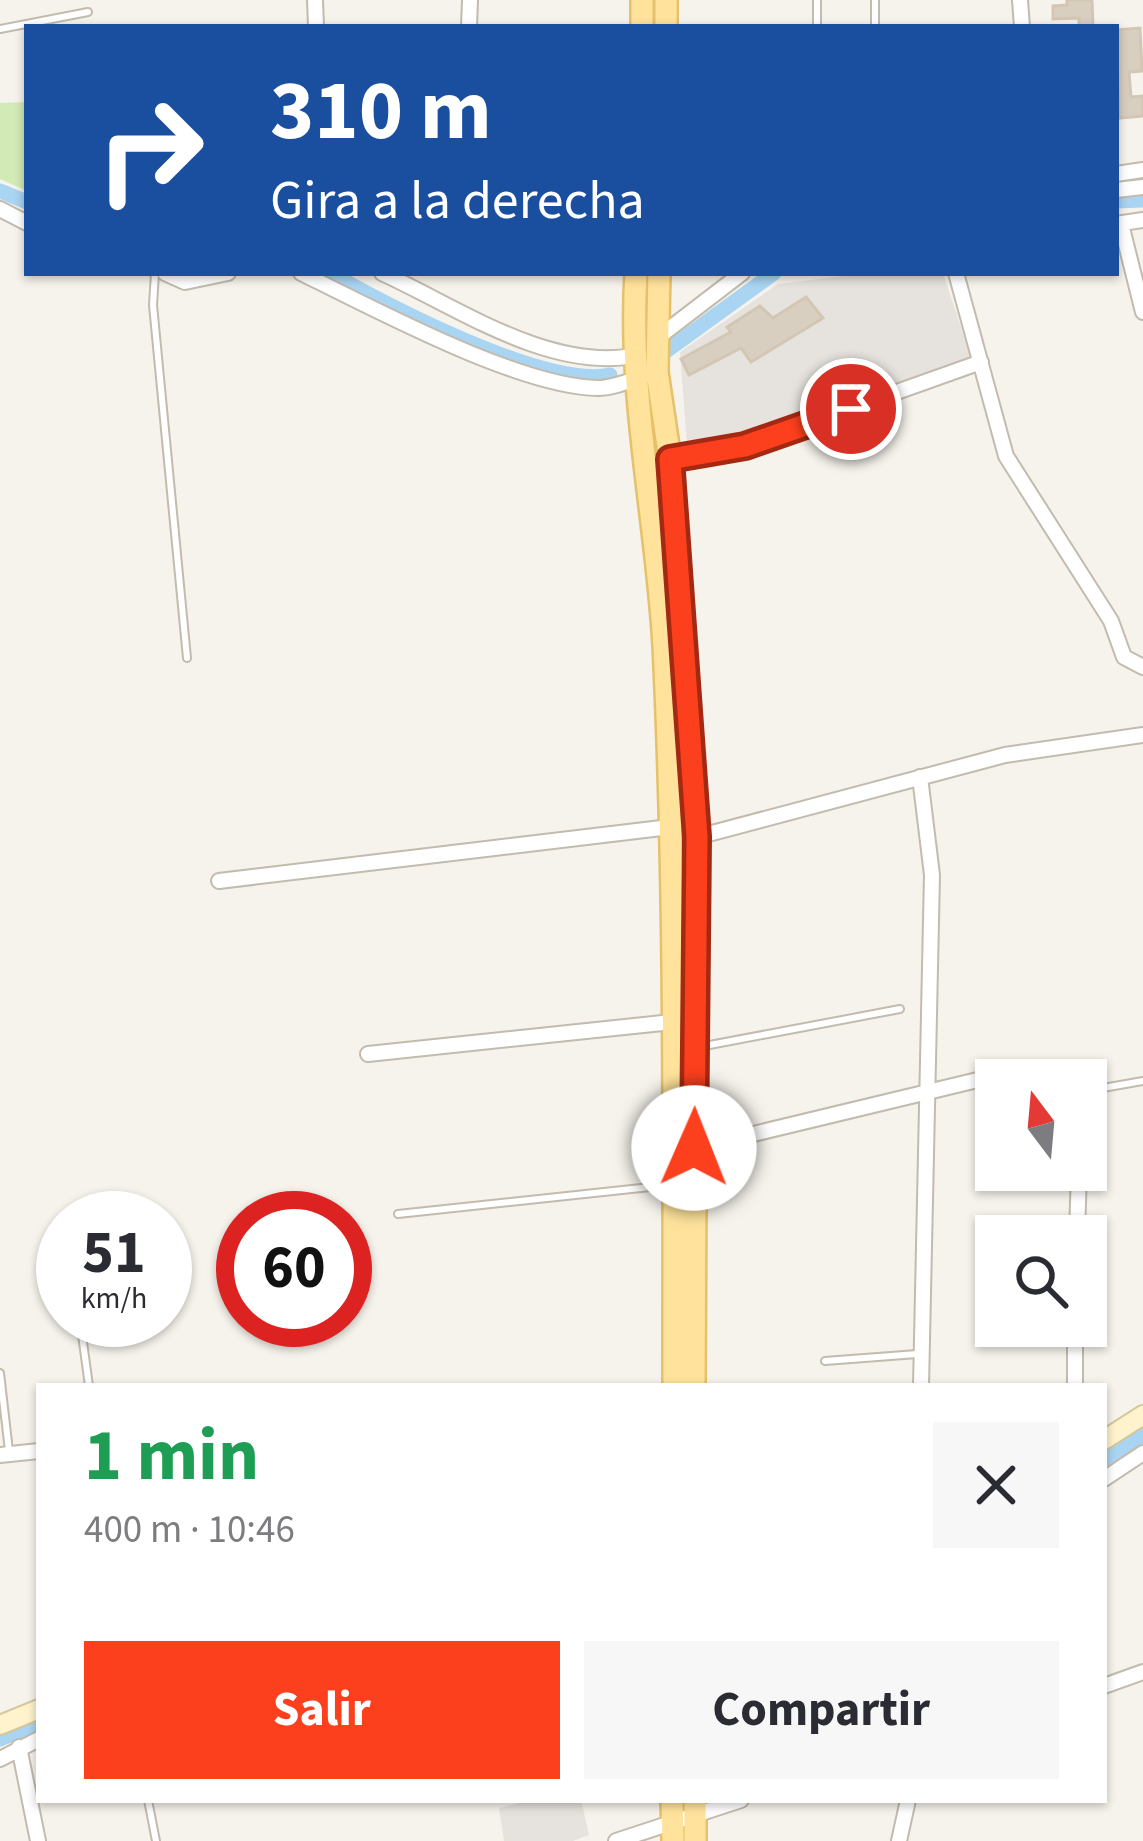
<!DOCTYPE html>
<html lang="es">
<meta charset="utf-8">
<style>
body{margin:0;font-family:"Source Sans 3",sans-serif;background:#f7f7f7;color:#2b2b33;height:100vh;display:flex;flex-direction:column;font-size:45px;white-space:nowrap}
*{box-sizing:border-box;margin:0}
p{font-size:39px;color:#7c7c81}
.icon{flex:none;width:66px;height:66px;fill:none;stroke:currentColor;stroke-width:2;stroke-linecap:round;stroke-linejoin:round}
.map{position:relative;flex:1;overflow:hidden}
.side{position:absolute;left:36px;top:1383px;width:1071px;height:420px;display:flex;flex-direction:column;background:#fff;border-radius:0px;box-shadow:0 3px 9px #0004}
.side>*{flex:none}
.hud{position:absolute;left:24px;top:24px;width:1095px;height:252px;border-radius:0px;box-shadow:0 3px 9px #0004;background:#1a4fa0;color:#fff;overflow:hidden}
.needle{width:78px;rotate:344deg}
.controls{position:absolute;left:975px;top:1059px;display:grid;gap:24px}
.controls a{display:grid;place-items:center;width:132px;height:132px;border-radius:0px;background:#fff;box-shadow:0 3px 9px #0004;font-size:60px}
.speed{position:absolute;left:36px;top:1191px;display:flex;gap:24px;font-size:60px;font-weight:700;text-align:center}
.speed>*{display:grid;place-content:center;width:156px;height:156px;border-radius:50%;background:#fff;box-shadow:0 3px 9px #0004;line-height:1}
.speed small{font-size:30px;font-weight:400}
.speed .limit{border:18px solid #d22;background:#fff;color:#111}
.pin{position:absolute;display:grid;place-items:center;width:102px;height:102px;color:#fff;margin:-51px;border:6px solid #fff;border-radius:50%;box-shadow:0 3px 12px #0007}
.me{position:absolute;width:132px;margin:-66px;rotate:1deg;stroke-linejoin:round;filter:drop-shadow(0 0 9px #0008)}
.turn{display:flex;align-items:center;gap:42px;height:252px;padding:0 48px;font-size:54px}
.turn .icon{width:156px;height:156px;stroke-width:2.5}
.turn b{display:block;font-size:84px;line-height:102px}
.round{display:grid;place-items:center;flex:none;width:126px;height:126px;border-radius:0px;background:#f7f7f7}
.summary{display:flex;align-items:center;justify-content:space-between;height:204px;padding:0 48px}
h1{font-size:72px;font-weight:700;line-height:90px;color:#1e9e55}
.action{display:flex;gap:24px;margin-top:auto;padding:24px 48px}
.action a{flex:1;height:138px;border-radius:0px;background:#fc3f1d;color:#fff;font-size:48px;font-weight:700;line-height:138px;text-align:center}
.action a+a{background:#f7f7f7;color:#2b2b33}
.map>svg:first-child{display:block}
.industrial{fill:#e6e2dd}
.green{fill:#d2eab5}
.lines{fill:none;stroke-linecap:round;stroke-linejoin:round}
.canal{stroke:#a9d4f2;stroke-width:15}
.building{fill:#d8cfc1;stroke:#d3c7b4;stroke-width:3}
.lane-casing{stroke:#c2bbae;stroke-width:10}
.street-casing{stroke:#c2bbae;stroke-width:18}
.secondary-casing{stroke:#d6c79b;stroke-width:22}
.primary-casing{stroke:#e6c16a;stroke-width:26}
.lane{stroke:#fff;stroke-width:6}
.street{stroke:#fff;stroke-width:14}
.secondary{stroke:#fff3cd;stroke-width:18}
.primary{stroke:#ffe39c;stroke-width:21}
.route-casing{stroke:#a42913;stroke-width:30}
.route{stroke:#fc3f1d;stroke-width:21}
</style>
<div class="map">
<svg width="1143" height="1841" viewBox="0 0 1143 1841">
<rect width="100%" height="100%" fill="#f6f3ec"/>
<path class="industrial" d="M867 273H943L971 358 763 432 687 445 680 352 778 284Z
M531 1800H581L589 1835 573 1841H504L499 1808Z"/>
<path class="green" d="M27 102V191L0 179V103Z"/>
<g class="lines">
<path class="canal" d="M0 191 27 202
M1116 201 1143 200
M330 273C389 306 546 389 610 375
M662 354 774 273
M1104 1459 1143 1435
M0 1739 39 1723"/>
</g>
<path class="building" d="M1067 0H1092L1093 27H1079V18L1053 19V6L1067 5Z
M1140 28 1142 71 1129 72 1131 97 1143 96V116L1119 118 1116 30Z
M806 297 823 318 751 362 741 348 689 375 681 359 731 332 727 327 760 306 773 318Z"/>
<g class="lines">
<defs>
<path id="lane" d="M817 0V27
M875 0V27
M0 29 88 12
M155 273 153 305 187 658
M699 1047 900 1009
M1086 1091 1143 1081
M398 1214 669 1185
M80 1320 89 1386
M825 1361 917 1354
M0 1373 9 1451
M148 1800 156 1841"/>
<path id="street" d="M315 0 316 27
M1020 0 1022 27
M469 27 470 0
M1116 174 1143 170
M1116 190 1143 187
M0 209 27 223
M1116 224 1143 220
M1121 224 1143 312
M165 273 185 282 228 273
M301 273C375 309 519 387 598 388 613 388 629 381 643 376
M382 273C457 307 548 371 633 356
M956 273 1006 456 1111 621 1124 657 1143 667
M656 339 742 273
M670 459 745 446 981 362
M920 777 932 875 921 1386
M697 837 1005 755 1143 735
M219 881 670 827
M368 1054 672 1022
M695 1148 990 1077
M1077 1236 1079 1170
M1075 1326V1386
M0 1455 39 1451
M1104 1479 1143 1453
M1104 1686 1143 1672
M19 1747 38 1841
M0 1759 39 1739
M616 1841 741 1800
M899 1841 908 1800"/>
<path id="secondary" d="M1104 1440 1143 1415
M0 1725 39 1709"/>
<path id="primary" d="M642 27V0
M666 27V0
M636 273C628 398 657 521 664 646 676 892 674 1140 674 1386
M659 273 657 372 670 459 697 837 694 1386
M672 1800 673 1841
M695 1800V1841"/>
</defs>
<use href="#lane" class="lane-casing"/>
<use href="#street" class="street-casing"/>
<use href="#secondary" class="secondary-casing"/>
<use href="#primary" class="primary-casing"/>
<use href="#lane" class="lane"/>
<use href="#street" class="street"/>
<use href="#secondary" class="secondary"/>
<use href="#primary" class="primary"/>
</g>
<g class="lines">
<defs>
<path id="route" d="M694 1148 697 837 670 459 745 446 851 409"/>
</defs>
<use href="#route" class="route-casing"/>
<use href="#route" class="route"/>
</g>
</svg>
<div class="controls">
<a><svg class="needle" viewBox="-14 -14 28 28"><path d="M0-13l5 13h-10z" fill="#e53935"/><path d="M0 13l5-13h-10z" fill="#7c7c81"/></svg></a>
<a><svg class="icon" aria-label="search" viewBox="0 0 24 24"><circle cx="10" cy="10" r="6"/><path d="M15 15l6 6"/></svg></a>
</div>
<div class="speed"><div>51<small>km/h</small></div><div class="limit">60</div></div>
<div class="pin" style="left:851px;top:409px;background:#d93025"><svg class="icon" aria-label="arrive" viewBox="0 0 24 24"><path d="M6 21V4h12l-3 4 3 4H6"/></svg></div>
<svg class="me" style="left:694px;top:1148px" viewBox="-20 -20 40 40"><circle r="19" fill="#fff"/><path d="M0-13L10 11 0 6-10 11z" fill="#fc3f1d"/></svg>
<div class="hud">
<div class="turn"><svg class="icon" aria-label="right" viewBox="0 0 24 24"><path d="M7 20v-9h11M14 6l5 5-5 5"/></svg><div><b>310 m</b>Gira a la derecha</div></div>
</div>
<section class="side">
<div class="summary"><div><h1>1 min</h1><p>400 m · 10:46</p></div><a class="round"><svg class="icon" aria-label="close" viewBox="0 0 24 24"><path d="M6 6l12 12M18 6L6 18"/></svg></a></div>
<div class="action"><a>Salir</a><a>Compartir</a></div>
</section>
</div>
